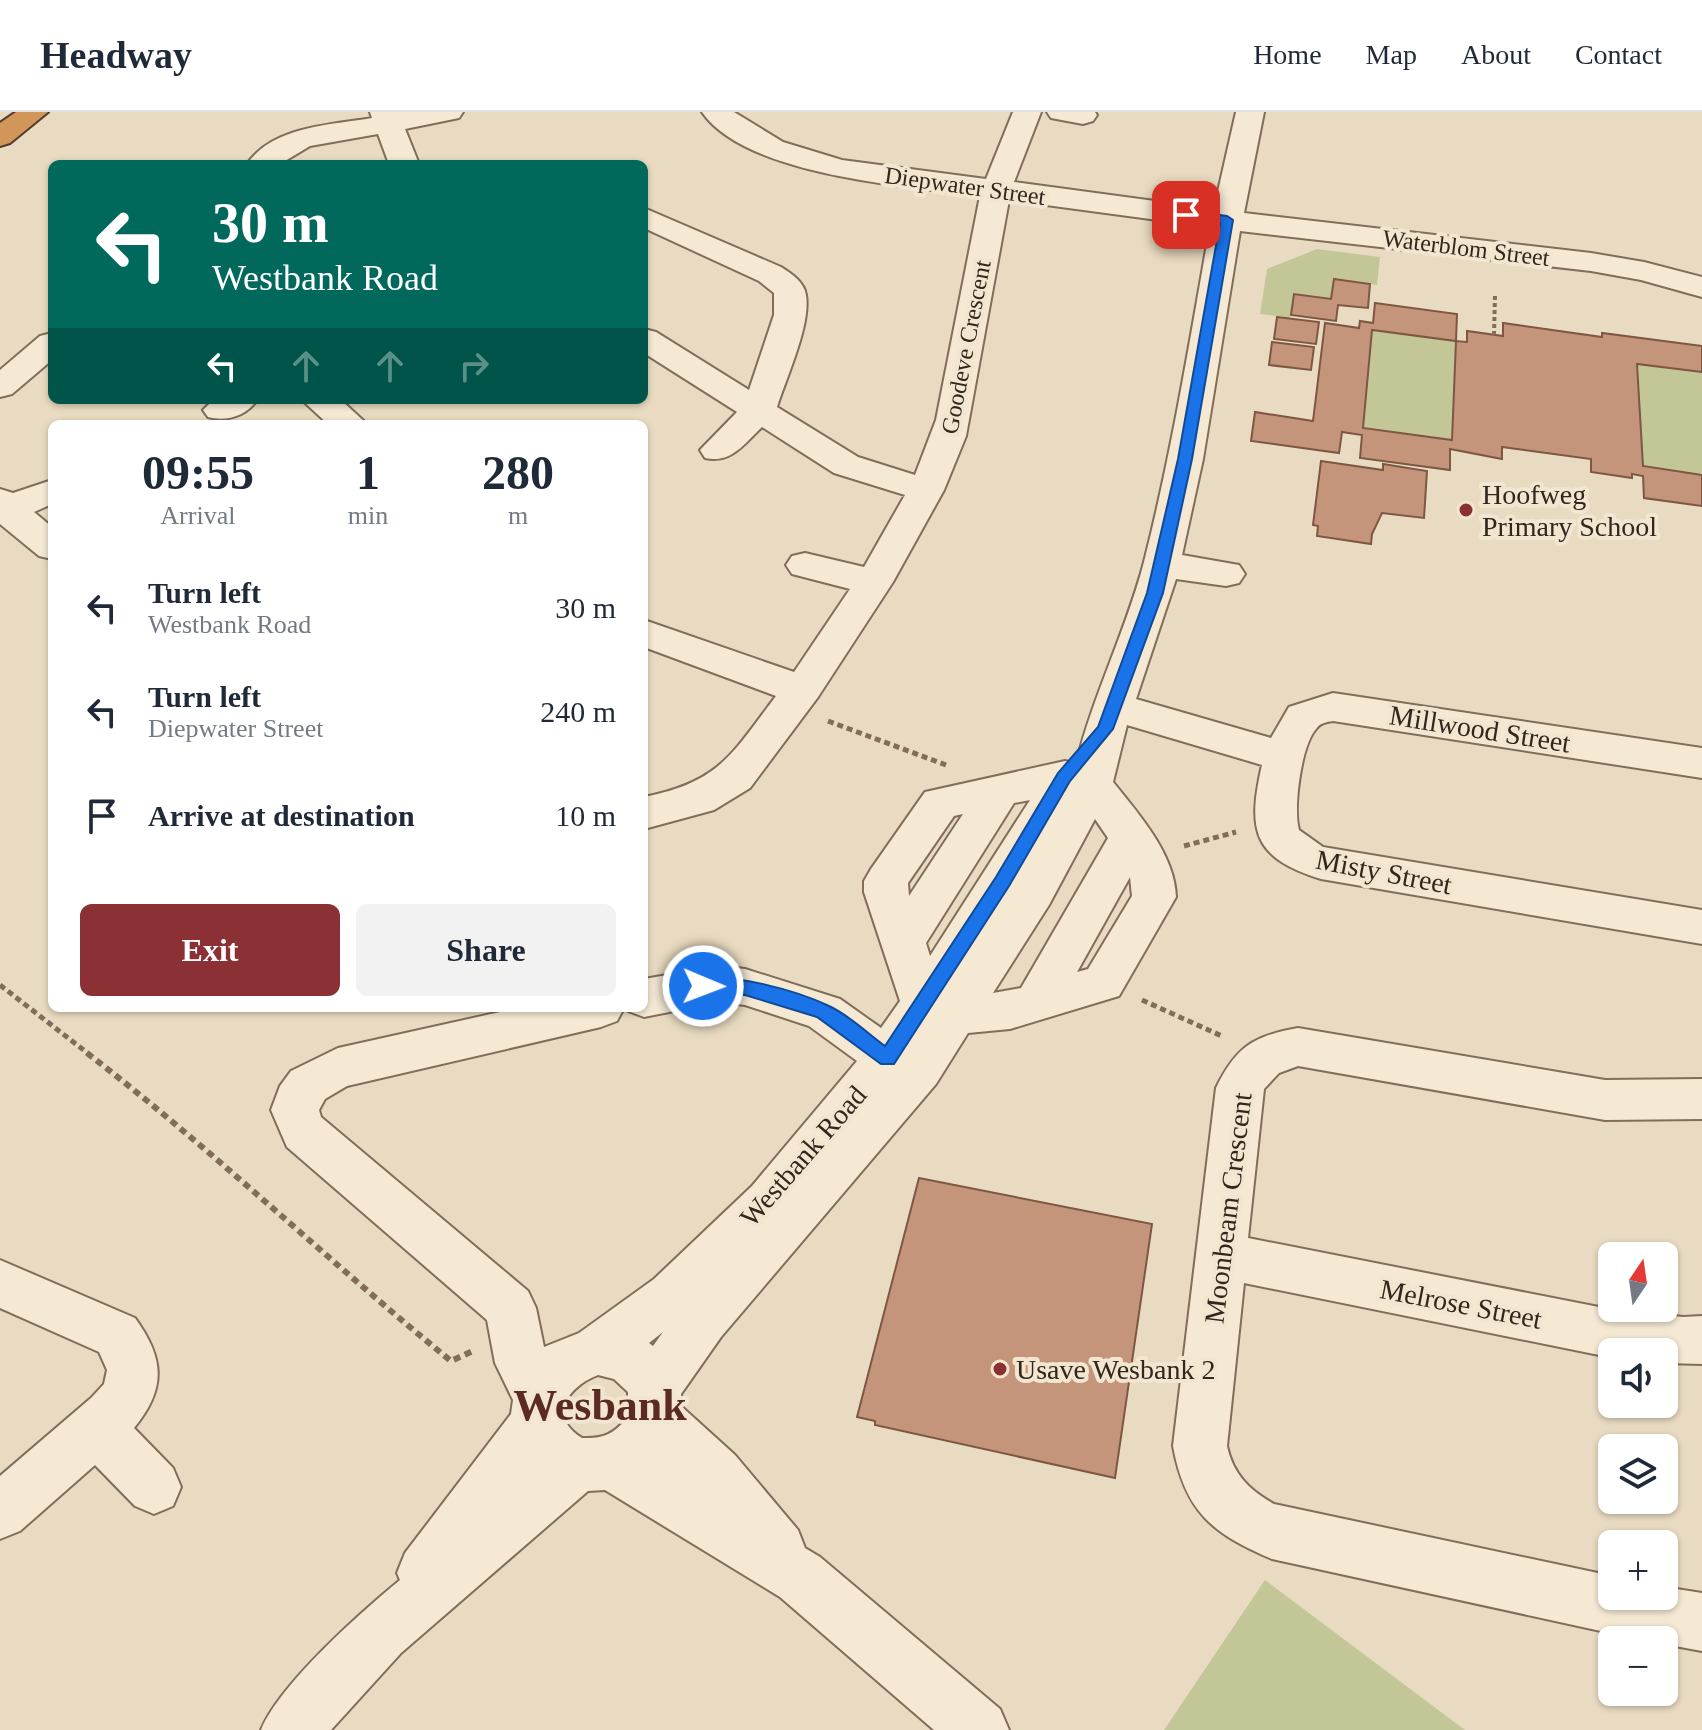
<!DOCTYPE html>
<meta charset="utf-8">
<style>
body{margin:0;font-family:Georgia,serif;background:#f2f2f3;color:#1f2937;height:100vh;display:flex;flex-direction:column;font-size:30px;white-space:nowrap}
*{box-sizing:border-box;margin:0}
p{font-size:26px;color:#747a83}
.icon{flex:none;width:44px;height:44px;fill:none;stroke:currentColor;stroke-width:2;stroke-linecap:round;stroke-linejoin:round}
.map{position:relative;flex:1;overflow:hidden}
.sheet{position:absolute;left:48px;top:308px;width:600px;height:592px;display:flex;flex-direction:column;background:#fff;border-radius:12px;box-shadow:0 2px 6px #0004}
.sheet>*{flex:none}
.guide{position:absolute;left:48px;top:48px;width:600px;height:244px;border-radius:12px;box-shadow:0 2px 6px #0004;background:#00695c;color:#fff;overflow:hidden}
.needle{width:52px;rotate:13deg}
.fabs{position:absolute;left:1598px;top:1130px;display:grid;gap:16px}
.fabs a{display:grid;place-items:center;width:80px;height:80px;border-radius:12px;background:#fff;box-shadow:0 2px 6px #0004;font-size:40px}
.pin{position:absolute;display:grid;place-items:center;width:68px;height:68px;color:#fff;margin:-34px;border-radius:16px;box-shadow:0 4px 12px #0006}
.me{position:absolute;width:88px;margin:-44px;rotate:91deg;stroke-linejoin:round;filter:drop-shadow(0 0 6px #0008)}
.turn{display:flex;align-items:center;gap:28px;height:168px;padding:0 32px;font-size:36px}
.turn .icon{width:104px;height:104px;stroke-width:2.5}
.turn b{display:block;font-size:56px;line-height:68px}
.lanes{display:flex;align-items:center;height:76px;padding:0 32px;background:#0003;justify-content:center;gap:40px;direction:ltr}
.lanes .off{opacity:.35}
.eta{display:flex;justify-content:space-evenly;align-items:center;height:136px;text-align:center}
.eta b{font-size:48px;font-weight:600;line-height:56px}
.cta{display:flex;gap:16px;margin-top:auto;padding:16px 32px}
.cta a{flex:1;height:92px;border-radius:12px;background:#8b3035;color:#fff;font-size:32px;font-weight:600;line-height:92px;text-align:center}
.cta a+a{background:#f2f2f3;color:#1f2937}
ul{padding:0;list-style:none}
li{display:flex;align-items:center;gap:24px;height:104px;padding:0 32px}
li div{flex:1}
li b{display:block;font-size:30px}
li em{font-style:normal}
header{display:flex;align-items:center;gap:48px;box-sizing:border-box;height:112px;padding:0 40px;background:#fff;border-bottom:2px solid #e0e1e3}
header strong{font-size:38px}
nav{display:flex;gap:44px;margin-inline-start:auto;font-size:28px}
.map>svg:first-child{display:block}
.green{fill:#c3c697}
.building{fill:#c4957a;stroke:#7e5742;stroke-width:2}
.lines{fill:none;stroke-linecap:round;stroke-linejoin:round}
.minor-casing{stroke:#816d5a;stroke-width:4}
.highway-casing{stroke:#4f3c2f;stroke-width:4}
.path-far2{stroke:#816d5a;stroke-width:4;stroke-dasharray:4 3;stroke-linecap:butt}
.path-far1{stroke:#816d5a;stroke-width:5;stroke-dasharray:6 4;stroke-linecap:butt}
.path{stroke:#816d5a;stroke-width:6;stroke-dasharray:7 5;stroke-linecap:butt}
.minor{fill:#f5e9d4;fill-rule:evenodd}
.highway{fill:#d29658;fill-rule:evenodd}
.route{fill:#1a73e8;stroke:#114b97;stroke-width:2}
.poi-dot{fill:#8b3035;stroke:#f2e6d0;stroke-width:3}
.labels{text-anchor:middle;dominant-baseline:central;stroke-width:8;stroke-linejoin:round;paint-order:stroke}
.far-street-label{font-size:24px;fill:#32261d;stroke:#f2e6d0}
.poi-label{font-size:28px;fill:#32261d;stroke:#f2e6d0;text-anchor:start}
.street-label{font-size:28px;fill:#32261d;stroke:#f2e6d0}
.near-district-label{font-size:44px;font-weight:bold;fill:#5b2a21;stroke:#f2e6d0}
</style>
<header>
<strong>Headway</strong>
<nav><a>Home</a><a>Map</a><a>About</a><a>Contact</a></nav>
</header>
<div class="map">
<svg width="1702" height="1618" viewBox="0 0 1702 1618">
<rect width="100%" height="100%" fill="#e9dbc1"/>
<path class="green" d="M1317 137 1380 145 1377 173 1334 167 1331 187 1294 183 1290 206 1260 202 1267 157Z
M1372 218 1456 229 1452 328 1363 316Z
M1637 252 1702 260V363L1643 354Z
M1265 1468 1465 1618H1164Z"/>
<path class="building" d="M1334 167 1370 172 1368 196 1338 193 1336 209 1291 203 1294 182 1331 187Z
M1375 191 1457 202 1456 229 1372 218 1363 316 1452 328 1456 229 1467 230V219L1503 224V211L1602 225V221L1702 234V260L1637 252 1643 354 1702 363V394L1644 386 1643 364 1632 362V366L1591 360V347L1502 335V347L1450 337V358L1360 346 1362 323 1342 320 1339 341 1251 329 1255 300 1313 309 1325 211 1359 216 1360 209 1373 211Z
M1277 205 1319 210 1316 232 1274 227Z
M1272 230 1314 235 1311 258 1269 253Z
M1321 349 1383 358V352L1427 359 1424 406 1382 401 1372 422 1371 432 1317 424 1318 414 1313 413Z
M919 1066 1152 1112 1115 1366 875 1313V1309L857 1305Z"/>
<g class="lines">
<defs>
<path id="minor" d="M370 0H463L459 6 405 17 419 52H389L378 22 310 34 280 52H247C273 14 331 13 372 6Z
M702 0H734L783 30 842 48 986 67 1013 0H1041L1014 70 1214 97 1236 0H1264L1244 101 1591 141 1644 150 1702 165V185L1641 168 1591 159 1240 119 1203 347 1182 443 1239 453 1245 462 1239 471 1226 474 1176 467 1136 587 1271 626 1289 595 1333 581 1702 636V666L1333 609C1326 610 1320 611 1316 617 1301 634 1293 696 1299 718L1323 735 1702 798V832L1321 767C1253 746 1247 719 1262 653L1127 613 1113 670C1139 702 1175 743 1176 785L1119 884 1010 917 968 921 936 972 721 1225 681 1282 682 1295 735 1343 798 1418 805 1436 820 1445 1000 1597 1009 1618H934L780 1485 605 1378 588 1379 401 1541 331 1618H261C280 1572 360 1501 400 1468L397 1461 405 1441 511 1302 513 1288 495 1251 487 1208 287 1035 271 998 280 974 291 959 338 936 518 896H624L617 909 601 915 347 974 325 987 319 998 321 1005 528 1179 536 1196 544 1235 579 1221 654 1167 752 1074 857 949 809 914 745 893 720 890 644 905 628 899 626 896H644V867L720 854 745 857 840 887 881 916 900 889 864 780V769L871 757 925 680 1065 649 1076 652C1093 583 1126 519 1144 450 1172 340 1190 227 1210 115L1009 88 966 324 944 378 893 470 818 585 750 676 714 698 644 717V685C720 670 732 642 776 584L644 535V508L794 560 850 477 792 462 786 453 792 444 805 441 864 455 905 383 834 361 762 315C744 332 731 352 705 346L700 338 737 300 644 241V217L656 220 749 278 774 203V181L759 169 644 116V96L781 155C792 162 804 170 806 183 811 213 786 266 777 295L858 345 915 363 936 308 980 84C908 74 746 64 702 0ZM1030 688 930 844 926 831 1014 691ZM963 702 909 784 908 771 954 704ZM1095 707 1108 726 1021 876 993 881 1049 793ZM1130 765 1132 784 1088 857 1077 860ZM663 1220 653 1234 649 1231ZM598 1263 614 1267 628 1280V1304C615 1322 603 1327 582 1326 546 1304 569 1274 598 1263Z
M1047 0H1095L1097 3 1093 9 1083 12 1051 6Z
M52 221V248L12 282 0 285V258L40 224Z
M213 288H257C246 304 226 310 208 305L203 298Z
M302 288H341L367 312H328Z
M52 368V392L34 400 52 415V447L39 444 0 412V377L13 381Z
M1298 916 1605 968 1702 967V1007L1605 1008 1298 954 1279 961 1264 977 1248 1126 1604 1196 1683 1205 1702 1204V1252L1664 1251V1240H1612V1245L1604 1244 1244 1171 1227 1334C1233 1362 1249 1378 1274 1392L1612 1464V1484H1664V1475L1702 1481V1539L1664 1532V1528H1642L1272 1447C1213 1422 1185 1400 1173 1334L1216 976C1236 935 1253 924 1298 916Z
M0 1148 135 1206C164 1246 167 1276 134 1316L173 1356 181 1375 173 1394 154 1402 135 1394 95 1353 20 1419 0 1427V1364L91 1286 104 1272 107 1258 99 1240 0 1196Z"/>
<path id="highway" d="M16 0H48L10 31 0 34V11Z"/>
</defs>
<use href="#minor" class="minor-casing"/>
<use href="#highway" class="highway-casing"/>
<path class="path-far2" d="M1494 223 1495 183"/>
<path class="path-far1" d="M828 609 946 653
M1184 734 1236 720
M0 873 90 943
M1142 888 1224 925"/>
<path class="path" d="M87 941C213 1038 328 1149 451 1249L473 1239"/>
<use href="#minor" class="minor"/>
<use href="#highway" class="highway"/>
</g>
<path class="route" d="M1186 99 1227 104 1233 108 1192 347 1163 481 1113 617 1070 669 1009 774 894 952H881L817 905 745 883 697 879 694 874 697 869C727 858 800 880 829 894 849 903 867 921 885 934L996 765 1058 661 1098 615 1147 481 1178 347 1220 111 1181 105 1179 103Z"/>
<g class="poi-dot">
<circle cx="1466" cy="398" r="8"/>
<circle cx="1000" cy="1257" r="8"/>
</g>
<g class="labels">
<g class="far-street-label">
<text transform="translate(965 74) rotate(8)">Diepwater Street</text>
<text transform="translate(1466 136) rotate(7)">Waterblom Street</text>
<text transform="translate(966 235) rotate(-79)">Goodeve Crescent</text>
</g>
<g class="poi-label">
<text x="1482" y="382">Hoofweg<tspan x="1482" dy="32">Primary School</tspan></text>
<text x="1016" y="1257">Usave Wesbank 2</text>
</g>
<g class="street-label">
<text transform="translate(1480 617) rotate(9)">Millwood Street</text>
<text transform="translate(1384 760) rotate(11)">Misty Street</text>
<text transform="translate(803 1044) rotate(-49)">Westbank Road</text>
<text transform="translate(1228 1096) rotate(-83)">Moonbeam Crescent</text>
<text transform="translate(1461 1192) rotate(11)">Melrose Street</text>
</g>
<g class="near-district-label">
<text x="600" y="1293">Wesbank</text>
</g>
</g>
</svg>
<div class="fabs">
<a><svg class="needle" viewBox="-14 -14 28 28"><path d="M0-13l5 13h-10z" fill="#e53935"/><path d="M0 13l5-13h-10z" fill="#747a83"/></svg></a>
<a><svg class="icon" aria-label="sound" viewBox="0 0 24 24"><path d="M4 9h4l5-4v14l-5-4H4zM17 9q2 3 0 6"/></svg></a>
<a><svg class="icon" aria-label="layers" viewBox="0 0 24 24"><path d="M12 4l9 5-9 5-9-5zM3 14l9 5 9-5"/></svg></a>
<a>+</a>
<a>−</a>
</div>
<div class="pin" style="left:1186px;top:103px;background:#d93025"><svg class="icon" aria-label="arrive" viewBox="0 0 24 24"><path d="M6 21V4h12l-3 4 3 4H6"/></svg></div>
<svg class="me" style="left:703px;top:874px" viewBox="-20 -20 40 40"><circle r="17" fill="#1a73e8" stroke="#fff" stroke-width="3"/><path d="M0-11L8 9 0 5-8 9z" fill="#fff"/></svg>
<div class="guide">
<div class="turn"><svg class="icon" aria-label="left" viewBox="0 0 24 24"><path d="M17 20v-9H6M10 6l-5 5 5 5"/></svg><div><b>30 m</b>Westbank Road</div></div>
<div class="lanes"><svg class="icon" aria-label="left" viewBox="0 0 24 24"><path d="M17 20v-9H6M10 6l-5 5 5 5"/></svg><svg class="icon off" aria-label="ahead" viewBox="0 0 24 24"><path d="M12 20V5M6 11l6-6 6 6"/></svg><svg class="icon off" aria-label="ahead" viewBox="0 0 24 24"><path d="M12 20V5M6 11l6-6 6 6"/></svg><svg class="icon off" aria-label="right" viewBox="0 0 24 24"><path d="M7 20v-9h11M14 6l5 5-5 5"/></svg></div>
</div>
<section class="sheet">
<div class="eta">
<div><b>09:55</b><p>Arrival</p></div>
<div><b>1</b><p>min</p></div>
<div><b>280</b><p>m</p></div>
</div>
<ul>
<li><svg class="icon" aria-label="left" viewBox="0 0 24 24"><path d="M17 20v-9H6M10 6l-5 5 5 5"/></svg><div><b>Turn left</b><p>Westbank Road</p></div><em>30 m</em></li>
<li><svg class="icon" aria-label="left" viewBox="0 0 24 24"><path d="M17 20v-9H6M10 6l-5 5 5 5"/></svg><div><b>Turn left</b><p>Diepwater Street</p></div><em>240 m</em></li>
<li><svg class="icon" aria-label="arrive" viewBox="0 0 24 24"><path d="M6 21V4h12l-3 4 3 4H6"/></svg><div><b>Arrive at destination</b></div><em>10 m</em></li>
</ul>
<div class="cta"><a>Exit</a><a>Share</a></div>
</section>
</div>
